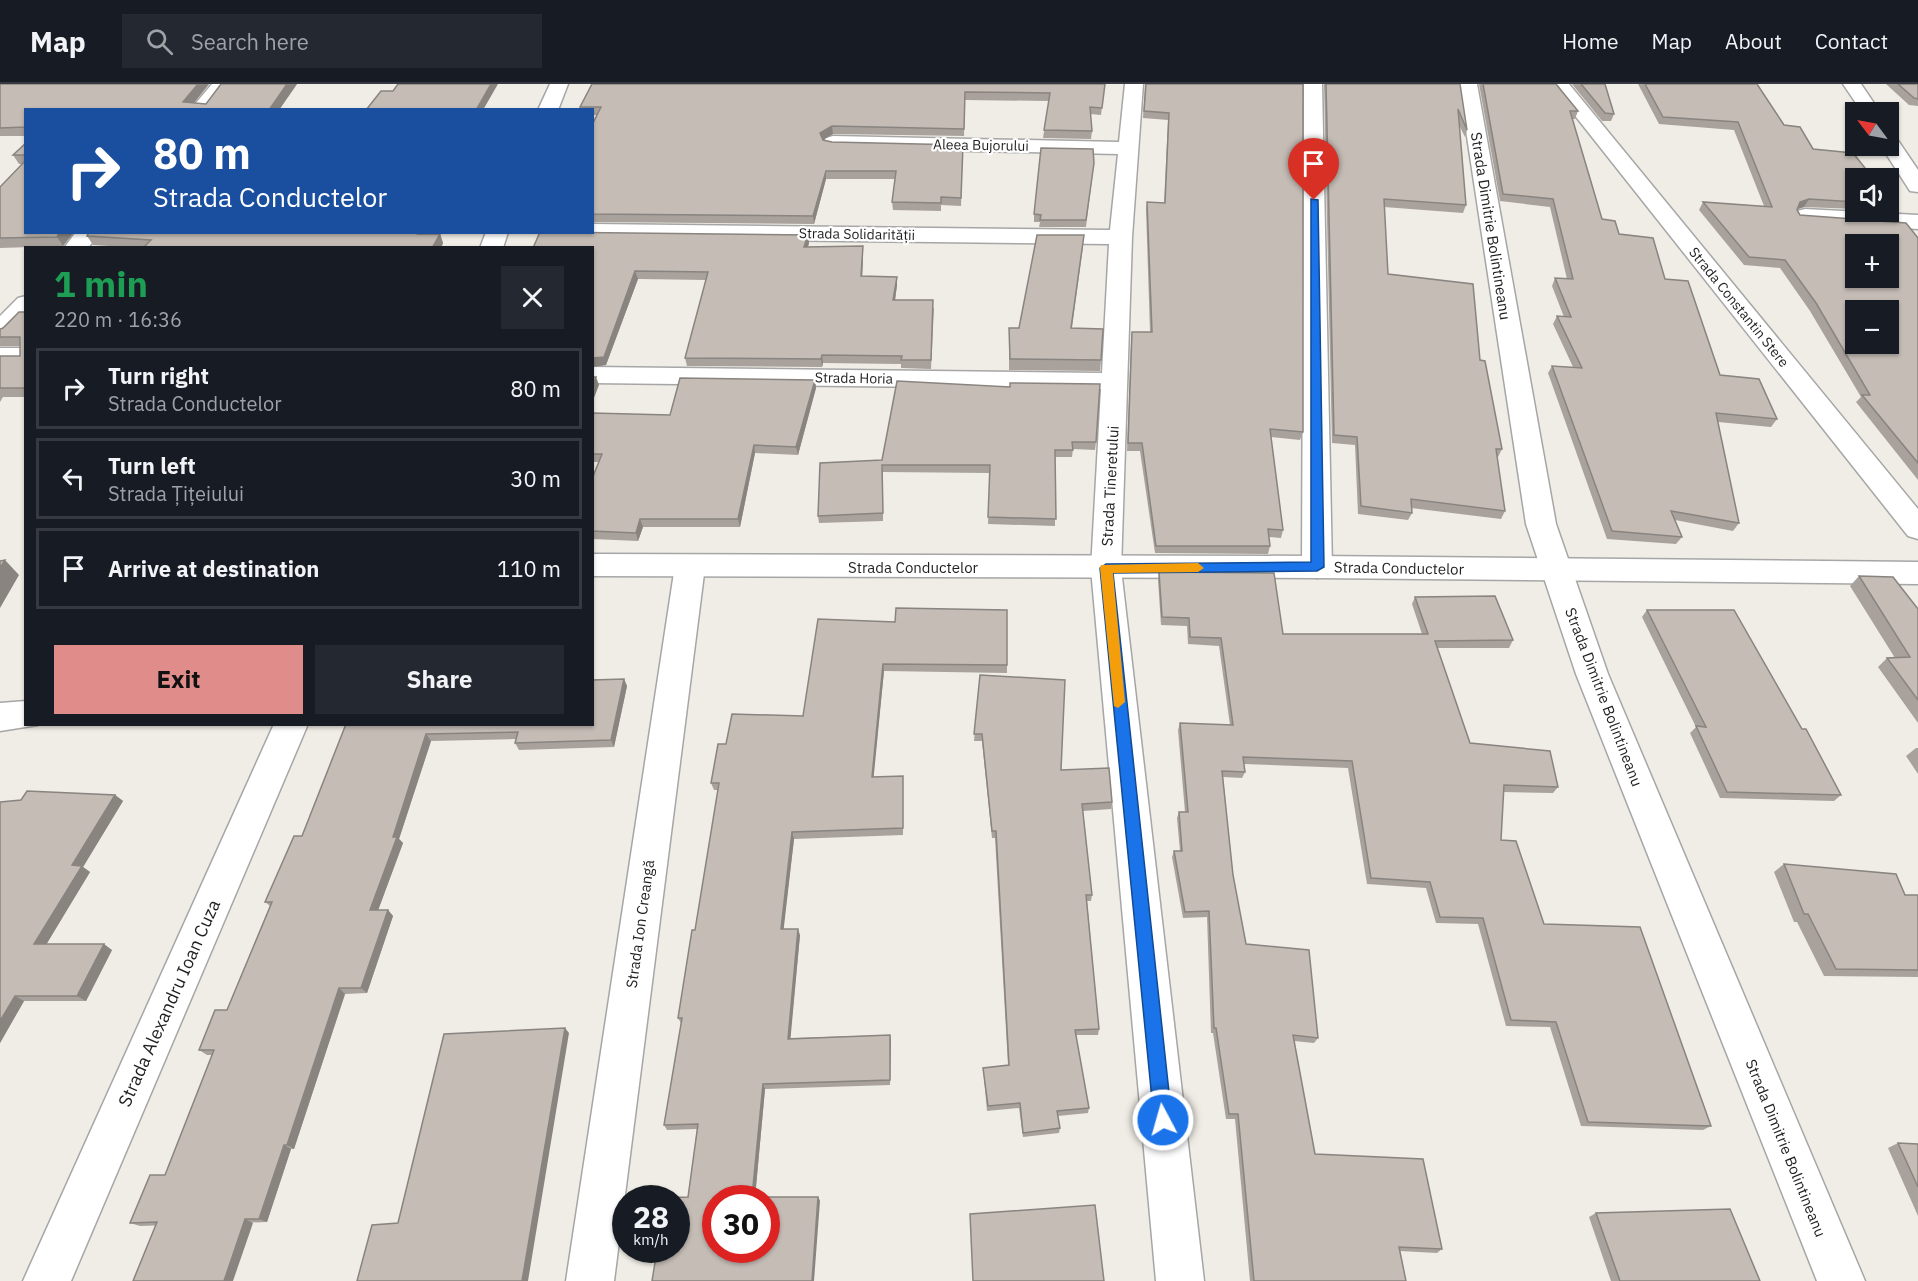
<!DOCTYPE html>
<meta charset="utf-8">
<style>
body{margin:0;font-family:"IBM Plex Sans",sans-serif;background:#242831;color:#f1f3f6;height:100vh;display:flex;flex-direction:column;font-size:22px;white-space:nowrap}
*{box-sizing:border-box;margin:0}
p{font-size:20px;color:#9ea1a6}
.icon{flex:none;width:33px;height:33px;fill:none;stroke:currentColor;stroke-width:2;stroke-linecap:round;stroke-linejoin:round}
.map{position:relative;flex:1;overflow:hidden}
.details{position:absolute;left:24px;top:162px;width:570px;height:480px;display:flex;flex-direction:column;background:#171b24;border-radius:0px;box-shadow:0 2px 4px #0004}
.details>*{flex:none}
.banner{position:absolute;left:24px;top:24px;width:570px;height:126px;border-radius:0px;box-shadow:0 2px 4px #0004;background:#1a4fa0;color:#fff;overflow:hidden}
.needle{width:39px;rotate:302deg}
.tools{position:absolute;left:1845px;top:18px;display:grid;gap:12px}
.tools a{display:grid;place-items:center;width:54px;height:54px;border-radius:0px;background:#171b24;box-shadow:0 2px 4px #0004;font-size:30px}
.speed{position:absolute;left:612px;top:1101px;display:flex;gap:12px;font-size:30px;font-weight:700;text-align:center}
.speed>*{display:grid;place-content:center;width:78px;height:78px;border-radius:50%;background:#171b24;box-shadow:0 2px 4px #0004;line-height:1}
.speed small{font-size:15px;font-weight:400}
.speed .limit{border:9px solid #d22;background:#fff;color:#111}
.pin{position:absolute;display:grid;place-items:center;width:51px;height:51px;color:#fff;margin:-62px -26px;border-radius:50% 50% 50% 0;rotate:-45deg;box-shadow:0 0 6px #0007}
.pin .icon{rotate:45deg}
.me{position:absolute;width:66px;margin:-33px;rotate:354deg;stroke-linejoin:round;filter:drop-shadow(0 0 4px #0008)}
.turn{display:flex;align-items:center;gap:21px;height:126px;padding:0 30px;font-size:27px}
.turn .icon{width:78px;height:78px;stroke-width:2.5}
.turn b{display:block;font-size:42px;line-height:51px}
.round{display:grid;place-items:center;flex:none;width:63px;height:63px;border-radius:0px;background:#242831}
.overview{display:flex;align-items:center;justify-content:space-between;height:102px;padding:0 30px}
h1{font-size:36px;font-weight:700;line-height:45px;color:#1e9e55}
.action{display:flex;gap:12px;margin-top:auto;padding:12px 30px}
.action a{flex:1;height:69px;border-radius:0px;background:#df8c8a;color:#111;font-size:24px;font-weight:700;line-height:69px;text-align:center}
.action a+a{background:#242831;color:#f1f3f6}
ul{padding:0;list-style:none}
li{display:flex;align-items:center;gap:18px;height:81px;margin:0 12px 9px;padding:0 18px;border:3px solid #363941;border-radius:0px}
li div{flex:1}
li b{display:block;font-size:22px}
li em{font-style:normal}
header{display:flex;align-items:center;gap:36px;box-sizing:border-box;height:84px;padding:0 30px;background:#171b24;border-bottom:2px solid #363941}
header strong{font-size:28px}
nav{display:flex;gap:33px;margin-inline-start:auto;font-size:21px}
.search{width:420px;height:54px;background:#242831;display:flex;align-items:center;gap:15px;box-sizing:border-box;padding:0 21px;border-radius:0px;color:#9ea1a6;font-size:22px}
.map>svg:first-child{display:block}
.lines{fill:none;stroke-linecap:round;stroke-linejoin:round}
.minor-casing{stroke:#a6a6a6;stroke-width:3}
.tertiary-casing{stroke:#a6a6a6;stroke-width:3}
.minor{fill:#fff;fill-rule:evenodd}
.tertiary{fill:#fff;fill-rule:evenodd}
.wall{fill:#a9a29c}
.shaded-wall{fill:#89847f}
.building{fill:#c4bcb5;stroke:#89847f;stroke-width:1.5;fill-rule:evenodd}
.route{fill:#1a73e8;stroke:#114b97;stroke-width:1.5}
.slow{fill:#f59e0b}
.labels{text-anchor:middle;dominant-baseline:central;stroke-width:4.5;stroke-linejoin:round;paint-order:stroke}
.far-street-label{font-size:14px;fill:#1f1f1f;stroke:#fff}
.street-label{font-size:15px;fill:#1f1f1f;stroke:#fff}
.near-street-label{font-size:18px;fill:#1f1f1f;stroke:#fff}
</style>
<header>
<strong>Map</strong>
<div class="search"><svg class="icon" aria-label="search" viewBox="0 0 24 24"><circle cx="10" cy="10" r="6"/><path d="M15 15l6 6"/></svg>Search here</div>
<nav><a>Home</a><a>Map</a><a>About</a><a>Contact</a></nav>
</header>
<div class="map">
<svg width="1918" height="1197" viewBox="0 0 1918 1197">
<rect width="100%" height="100%" fill="#f0ede6"/>
<g class="lines">
<defs>
<path id="minor" d="M212 0H231L210 26H190Z
M1125 0H1143L1132 153 1121 485 1204 1197H1156L1091 485 1101 305 592 299V283L1102 289 1109 160 592 154 582 148H592V140L1110 146 1118 70 833 64 826 62 823 58 826 54 833 52 1119 58Z
M1304 0H1322L1332 483 1328 491 1317 494 1306 491 1302 483Z
M1459 0H1477L1556 440 1608 590 1865 1197H1817L1576 590 1526 440Z
M1843 0H1861L1880 28H1862Z
M1888 50 1895 52 1918 86V108L1910 107 1881 62H1888Z
M1805 125 1918 131V145L1797 137 1794 132 1797 127Z
M76 148H100L88 164H64Z
M26 212V234L9 252 0 254V232L18 214Z
M0 264H26V280H0Z
M690 471 701 474 705 482 614 1197H566L675 482 679 474Z
M26 617V640L38 641 0 647V619Z"/>
<path id="tertiary" d="M550 0H568L558 26H538Z
M1550 0H1569L1918 425V455L1908 452Z
M486 148H508L503 164H480Z
M592 470 1317 472 1918 478V500L1317 494 592 492Z
M274 640H308L71 1197H23Z"/>
</defs>
<use href="#minor" class="minor-casing"/>
<use href="#tertiary" class="tertiary-casing"/>
<use href="#minor" class="minor"/>
<use href="#tertiary" class="tertiary"/>
</g>
<path class="wall" d="M0 0H209L194 19 206 20 297 0 279 26H26V52H0Z
M1105 0 1101 31 1090 30 1092 47 1091 55 1043 54 1049 17 965 16 964 52 833 50 823 56 832 58 963 61 961 122 941 121V127L893 126 892 118 895 95H826L814 140 592 138V41L597 31H592V26H580V23Z
M1145 0H1303V348L1300 356 1271 353 1283 446 1281 454 1269 453 1270 462 1268 470 1155 469 1140 367H1127L1131 256 1132 248H1150L1146 125 1147 118 1164 119 1168 36 1143 34Z
M1324 0H1460L1467 46 1465 53 1459 41 1466 121 1463 129 1384 123 1388 190 1480 276 1502 365 1498 373H1497L1505 427 1501 435 1411 424 1412 429 1408 436 1358 430 1355 361 1332 359Z
M1479 0H1556L1578 27 1575 35H1572L1602 135 1665 195 1720 291 1777 335 1771 343 1718 338 1739 439 1733 447 1675 436 1682 453 1676 460 1607 455 1548 289 1552 282 1573 283 1553 240 1557 232 1564 233 1552 202 1555 194 1567 195 1550 123 1500 117Z
M1572 0H1605L1614 30 1611 37H1602Z
M1638 0H1757L1784 41 1813 65 1856 94V125L1804 123 1797 125 1800 131 1918 154V396L1856 318 1861 313 1810 227 1780 184 1744 181 1699 126 1703 118 1764 122 1734 46 1659 40Z
M1886 0H1918V22L1909 21Z
M26 59V148H74L63 162 0 164V103L22 80H19L13 71Z
M1094 79 1086 143H1039L1040 138H1034V130Z
M440 150 443 159 441 164H140L93 161 87 152Z
M808 151 809 159 808 163 863 162V170L862 192 897 193V201L895 216 934 224 931 285 901 284V280L823 279 822 283 687 282 685 274 706 196 638 195 606 281 592 283V164Z
M1083 162 1072 244 1101 276 1100 287 1009 286V244H1019Z
M26 228V313H3L0 318V272H20V262H0V245L3 244Z
M815 296 816 304 798 371 755 369 740 443H643L638 457 592 455V395L599 378H592V329L670 331Z
M897 297 1096 358 1095 366 1073 365 1072 373H1055V442L988 440 990 389 883 388V437L819 439 818 432 882 376Z
M1159 488 1283 550H1422L1412 520 1415 513 1513 556 1509 564H1437L1470 659 1558 703 1553 709 1503 708 1501 756 1544 840 1711 1042 1703 1046 1581 1042 1550 943 1506 942 1478 840 1436 839 1426 804 1367 800 1348 684 1244 680 1245 688 1242 694 1223 693 1233 791 1246 860 1318 954 1314 959 1294 957 1315 1070 1442 1165 1437 1169 1400 1167 1406 1197H1250L1235 1035H1226L1213 949H1211L1207 833 1183 834 1172 773 1174 767H1180L1177 734 1179 728H1185L1178 646 1180 639 1230 641 1219 562 1188 560 1187 542 1161 541 1158 496Z
M1859 492 1918 525V639L1878 583 1887 574H1895L1850 502Z
M1647 526 1802 645 1841 711 1834 717 1720 714 1690 649 1696 643 1642 533Z
M818 535 1007 581V589L884 587 873 693 903 699V751L794 755 783 845 800 851 790 954 890 951V1001L765 1005 755 1113H818L820 1117 688 1113 697 1045 667 1046 664 1041 681 939 678 934 695 846 718 706H714L711 699 726 660 803 632Z
M980 591 1061 686 1112 718 1111 725 1083 727 1092 811 1091 817H1087L1099 945 1098 951H1076L1089 1024 1088 1029 1058 1032 1060 1044 1059 1049 1023 1053 1019 1024 987 1027 983 984 1008 981 995 754H992L982 657H974Z
M624 595 627 602 614 663 519 666 515 659 516 655 431 657 399 755 403 759 378 826H388L393 832 367 909 345 910 294 1065H291L267 1138 140 1142 130 1139 165 1091 212 971H207L199 966 227 926 270 822 265 818 302 752 346 640Z
M1916 664H1918V690L1906 672Z
M115 711 123 717 83 783 90 788 46 860 112 866 86 917H24L0 959V718Z
M1784 780 1905 811H1918V893L1824 892 1797 838H1794L1774 788Z
M1898 1059 1918 1060V1132L1888 1064Z
M1596 1129 1760 1197H1611L1589 1133Z"/>
<path class="shaded-wall" d="M198 0H209L188 26 183 18Z
M287 0H297L279 26H269Z
M491 0H498L483 26H476Z
M832 42 833 50 821 57 820 49Z
M826 87V95L814 140 813 132Z
M1809 115 1804 123 1795 126 1800 118Z
M60 148H74L63 162 57 153Z
M440 150 443 159 441 164H432Z
M808 151 809 159 805 171 804 163Z
M863 162V170L862 200 861 192Z
M635 187 638 195 606 281 592 283V274Z
M897 193V201L894 224 893 216Z
M822 271 823 279 822 283 821 275Z
M596 293 599 301 592 319V303Z
M815 296 816 304 798 371 796 363Z
M754 361 755 369 740 443 738 435Z
M640 435 643 443 638 457 636 449Z
M5 476 19 491 0 524V484Z
M883 580 884 587 873 700 872 693Z
M624 595 627 602 614 663 611 656Z
M426 650 431 657 399 755 403 759 376 832 370 826 393 753Z
M115 711 123 717 83 783 90 788 43 866 34 860 72 781Z
M792 748 794 755 783 851 781 845Z
M388 826 393 832 367 909 361 904Z
M798 845 800 851 790 960 788 955Z
M104 860 112 866 86 917 77 912Z
M339 904 345 910 294 1065 287 1061Z
M15 912 24 917 0 959V937Z
M565 944 569 949 528 1197H522Z
M890 951 891 956 890 1001Z
M763 1000 765 1005 755 1114 752 1113Z
M284 1061 291 1065 267 1138 259 1135Z
M818 1113 820 1117 814 1197H812Z
M245 1135 253 1139 233 1197H224Z"/>
<path class="building" d="M0 0H198L183 18 206 20 221 0H287L269 26H26V43L0 44Z
M398 0H491L476 26H366L381 7H393Z
M592 0H1105L1102 24 1090 23 1092 47 1044 46 1050 9 965 8 964 45 832 42 820 49 823 56 832 58 963 61 961 114 941 113V119L892 118 896 87H826L813 132 592 130V41L601 23H580Z
M1146 0H1303V348L1270 345 1283 446 1268 445 1270 462H1156L1142 359H1128L1132 248H1152L1147 118 1165 119 1169 29 1144 27Z
M1326 0H1460L1467 46 1458 25 1466 121 1384 115 1388 190 1473 200 1480 276 1485 277 1502 365H1496L1505 427 1411 415 1412 429 1361 422 1357 353 1334 351Z
M1483 0H1556L1578 27H1570L1602 135 1615 137 1619 150 1653 154 1665 195 1688 197 1720 291 1759 295 1777 335 1716 329 1739 439 1671 427 1682 453 1612 447 1552 282 1582 284 1557 232 1571 233 1555 194 1573 195 1553 115 1503 110Z
M1581 0H1605L1614 30 1605 29Z
M1645 0H1757L1784 41 1800 43 1813 65 1853 69 1873 94H1856V118L1809 115 1800 118 1797 126 1800 131 1906 139 1918 154V379L1862 311H1870L1816 219 1785 176 1749 173 1703 118 1772 123 1738 38 1663 33ZM1856 160H1888V194H1856ZM1856 226H1888V260H1856Z
M1898 0H1918V15L1914 14Z
M26 59V71H13Z
M1041 64 1093 65 1094 79 1086 136H1040L1041 131 1034 130Z
M26 76V148H60L57 153 0 154V103Z
M89 148H420L418 150H440L432 164H143L151 156 87 152Z
M540 148 808 151 804 163 863 162 861 192 897 193 893 216H933L931 276H901L902 272 822 271 821 275 685 274 708 188 635 187 604 273 592 274V164H533Z
M1037 151H1084L1071 244 1103 245 1101 276 1010 275 1009 244H1019Z
M19 228H26V304H0V272H20V253H0V245L3 244Z
M592 293H596L592 303Z
M680 294 815 296 796 363 754 361 738 435H640L636 449 592 447V395L602 370H592V329L670 331Z
M897 297 1010 303V299L1100 300 1096 358H1072L1073 366H1055L1056 435 988 433 990 381H882L883 429 818 432 820 379 882 376Z
M5 476 0 484V477Z
M1159 488 1274 489 1283 550H1428L1415 513 1495 512 1513 556 1435 557 1470 659 1550 667 1558 703 1504 701 1501 756 1516 757 1544 840 1640 843 1711 1042 1588 1038 1556 938 1511 936 1483 834 1440 833 1430 798 1371 794 1352 677 1243 673 1245 688 1222 687 1233 791 1246 860 1309 866 1318 954 1293 951 1315 1070 1423 1075 1442 1165 1399 1163 1406 1197H1254L1238 1030H1229L1216 944H1214L1209 827 1185 828 1174 767H1182L1179 728H1188L1180 639 1233 641 1221 554 1190 553 1189 534 1162 533Z
M1859 492 1893 493 1918 525V616L1887 574 1910 573Z
M896 524 1007 526V581L883 580 872 693 903 692V744L792 748 781 845H798L788 955 890 951V996L763 1000 752 1113H818L812 1197H652L657 1166H676V1114H665L688 1113 698 1040 664 1041 682 934H678L692 846H695L719 699H711L718 660H726L732 630 803 632 818 535 895 538ZM716 1114H766V1166H716Z
M1647 526H1734L1802 645H1806L1841 711 1727 708 1696 642 1706 643Z
M980 591 1065 596 1061 686 1109 684 1112 718 1082 720 1092 811H1086L1099 945 1075 946 1089 1024 1057 1027 1060 1044 1023 1049 1020 1019 988 1022 983 984 1009 981 996 747H992L982 650H974Z
M624 595 611 656 515 659 518 648 426 650 393 753H397L370 826H388L361 904H339L287 1061H284L259 1135H245L224 1197H133L157 1138 130 1139 150 1091H165L214 966H199L215 926H227L272 818H265L294 752H302L346 640H592V596Z
M27 707 115 711 72 781 82 782 34 860H104L77 912H15L0 937V718L21 716Z
M1784 780 1896 790 1905 811H1918V886L1836 885 1808 830H1804Z
M565 944 522 1197H357L372 1141 398 1139 444 950Z
M1898 1059 1918 1060V1103Z
M1095 1121 1104 1197H973L970 1130Z
M1730 1125 1760 1197H1620L1596 1129Z"/>
<path class="route" d="M1311 115 1318 116 1324 483 1317 487 1113 489 1172 1036 1169 1042 1163 1045 1156 1042 1154 1036 1100 484 1106 480 1311 478Z"/>
<path class="slow" d="M1198 479 1204 484 1198 488 1113 489 1125 618 1118 624 1114 622 1100 484 1101 481Z"/>
<g class="labels">
<g class="far-street-label">
<text transform="translate(981 61) rotate(1)">Aleea Bujorului</text>
<text transform="translate(857 150) rotate(1)">Strada Solidarității</text>
<text transform="translate(1739 223) rotate(51)">Strada Constantin Stere</text>
<text transform="translate(854 294) rotate(1)">Strada Horia</text>
</g>
<g class="street-label">
<text transform="translate(1491 142) rotate(81)">Strada Dimitrie Bolintineanu</text>
<text transform="translate(1110 402) rotate(-87)">Strada Tineretului</text>
<text x="913" y="483">Strada Conductelor</text>
<text transform="translate(1399 484) rotate(1)">Strada Conductelor</text>
<text transform="translate(1604 613) rotate(69)">Strada Dimitrie Bolintineanu</text>
<text transform="translate(640 840) rotate(-82)">Strada Ion Creangă</text>
<text transform="translate(1786 1064) rotate(68)">Strada Dimitrie Bolintineanu</text>
</g>
<g class="near-street-label">
<text transform="translate(169 919) rotate(-66)">Strada Alexandru Ioan Cuza</text>
</g>
</g>
</svg>
<div class="tools">
<a><svg class="needle" viewBox="-14 -14 28 28"><path d="M0-13l5 13h-10z" fill="#e53935"/><path d="M0 13l5-13h-10z" fill="#9ea1a6"/></svg></a>
<a><svg class="icon" aria-label="sound" viewBox="0 0 24 24"><path d="M4 9h4l5-4v14l-5-4H4zM17 9q2 3 0 6"/></svg></a>
<a>+</a>
<a>−</a>
</div>
<div class="speed"><div>28<small>km/h</small></div><div class="limit">30</div></div>
<div class="pin" style="left:1314px;top:116px;background:#d93025"><svg class="icon" aria-label="arrive" viewBox="0 0 24 24"><path d="M6 21V4h12l-3 4 3 4H6"/></svg></div>
<svg class="me" style="left:1163px;top:1036px" viewBox="-20 -20 40 40"><circle r="17" fill="#1a73e8" stroke="#fff" stroke-width="3"/><path d="M0-11L8 9 0 5-8 9z" fill="#fff"/></svg>
<div class="banner">
<div class="turn"><svg class="icon" aria-label="right" viewBox="0 0 24 24"><path d="M7 20v-9h11M14 6l5 5-5 5"/></svg><div><b>80 m</b>Strada Conductelor</div></div>
</div>
<section class="details">
<div class="overview"><div><h1>1 min</h1><p>220 m · 16:36</p></div><a class="round"><svg class="icon" aria-label="close" viewBox="0 0 24 24"><path d="M6 6l12 12M18 6L6 18"/></svg></a></div>
<ul>
<li><svg class="icon" aria-label="right" viewBox="0 0 24 24"><path d="M7 20v-9h11M14 6l5 5-5 5"/></svg><div><b>Turn right</b><p>Strada Conductelor</p></div><em>80 m</em></li>
<li><svg class="icon" aria-label="left" viewBox="0 0 24 24"><path d="M17 20v-9H6M10 6l-5 5 5 5"/></svg><div><b>Turn left</b><p>Strada Țițeiului</p></div><em>30 m</em></li>
<li><svg class="icon" aria-label="arrive" viewBox="0 0 24 24"><path d="M6 21V4h12l-3 4 3 4H6"/></svg><div><b>Arrive at destination</b></div><em>110 m</em></li>
</ul>
<div class="action"><a>Exit</a><a>Share</a></div>
</section>
</div>
